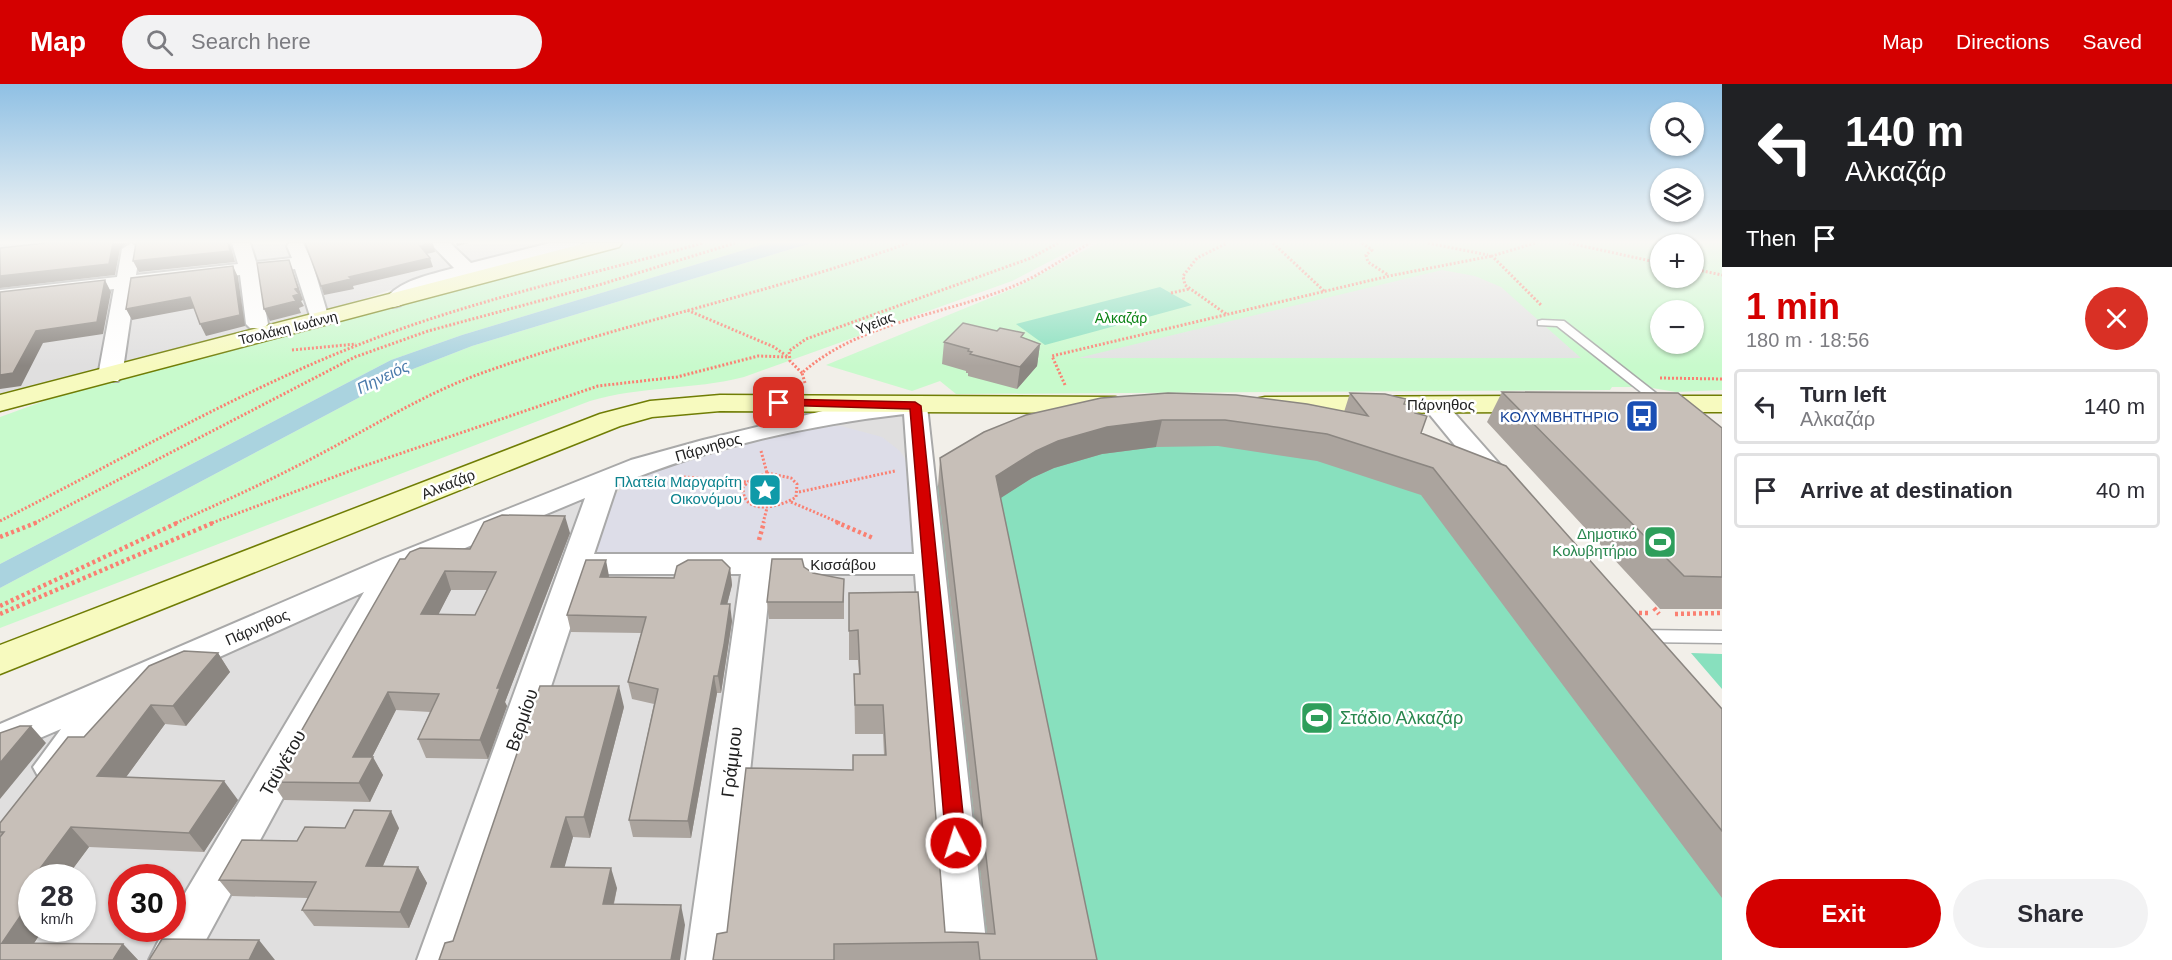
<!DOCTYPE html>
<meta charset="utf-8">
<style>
body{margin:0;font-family:Arial,sans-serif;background:#f2f2f3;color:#2b2b33;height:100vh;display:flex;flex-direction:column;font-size:22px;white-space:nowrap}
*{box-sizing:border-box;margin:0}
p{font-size:20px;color:#7c7c81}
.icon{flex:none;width:33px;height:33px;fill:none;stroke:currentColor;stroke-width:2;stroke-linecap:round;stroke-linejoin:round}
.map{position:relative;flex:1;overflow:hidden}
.drawer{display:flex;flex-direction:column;background:#fff;width:450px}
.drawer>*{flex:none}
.banner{background:#202124;color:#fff;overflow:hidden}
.fabs{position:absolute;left:1650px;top:18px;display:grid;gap:12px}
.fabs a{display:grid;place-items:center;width:54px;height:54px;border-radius:50%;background:#fff;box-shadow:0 2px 4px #0004;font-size:30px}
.speed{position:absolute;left:18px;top:780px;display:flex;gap:12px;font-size:30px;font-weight:700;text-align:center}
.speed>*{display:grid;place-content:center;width:78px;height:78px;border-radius:50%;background:#fff;box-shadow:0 2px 4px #0004;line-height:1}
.speed small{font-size:15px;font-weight:400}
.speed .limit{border:9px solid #d22;background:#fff;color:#111}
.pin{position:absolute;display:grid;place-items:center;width:51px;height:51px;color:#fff;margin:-26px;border-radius:12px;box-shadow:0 3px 9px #0006}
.me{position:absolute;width:66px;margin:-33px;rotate:355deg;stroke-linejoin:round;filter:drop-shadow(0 0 4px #0008)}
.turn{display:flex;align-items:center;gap:21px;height:126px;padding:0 24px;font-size:27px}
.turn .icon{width:78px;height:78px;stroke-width:2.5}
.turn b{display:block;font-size:42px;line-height:51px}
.then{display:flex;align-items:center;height:57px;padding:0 24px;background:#0003;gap:12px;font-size:22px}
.round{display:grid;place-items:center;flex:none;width:63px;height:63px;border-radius:32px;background:#f2f2f3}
.head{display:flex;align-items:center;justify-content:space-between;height:102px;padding:0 24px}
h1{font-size:36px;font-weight:600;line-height:45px;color:#d40000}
.button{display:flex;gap:12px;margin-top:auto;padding:12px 24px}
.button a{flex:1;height:69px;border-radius:36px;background:#d40000;color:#fff;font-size:24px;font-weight:600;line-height:69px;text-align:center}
.button a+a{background:#f2f2f3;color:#2b2b33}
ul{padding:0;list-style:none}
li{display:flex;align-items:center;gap:18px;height:75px;margin:0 12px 9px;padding:0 12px;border:3px solid #e1e1e2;border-radius:6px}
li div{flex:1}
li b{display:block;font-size:22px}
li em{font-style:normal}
header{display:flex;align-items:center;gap:36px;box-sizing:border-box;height:84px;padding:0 30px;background:#d40000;color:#fff}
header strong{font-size:28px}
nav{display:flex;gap:33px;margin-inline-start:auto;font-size:21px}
.search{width:420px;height:54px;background:#f2f2f3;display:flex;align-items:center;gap:15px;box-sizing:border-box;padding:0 21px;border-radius:33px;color:#7c7c81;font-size:22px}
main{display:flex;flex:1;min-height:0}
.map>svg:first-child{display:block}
.residential{fill:#e0dfdf;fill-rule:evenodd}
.park{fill:#c8facc;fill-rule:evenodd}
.pitch{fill:#88e0be}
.parking{fill:#e2e2e2}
.plaza{fill:#dddde8}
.water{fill:#aad3df}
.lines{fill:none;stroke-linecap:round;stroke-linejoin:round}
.lane-casing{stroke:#a9a9a9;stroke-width:3}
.street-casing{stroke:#a9a9a9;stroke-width:4}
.secondary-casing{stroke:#707d05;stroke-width:3}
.path-far1{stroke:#fa8072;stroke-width:3;stroke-dasharray:2 2;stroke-linecap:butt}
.path{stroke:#fa8072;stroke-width:4.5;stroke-dasharray:3 3;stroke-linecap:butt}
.lane{fill:#fff;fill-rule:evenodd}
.street{fill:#fff;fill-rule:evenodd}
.secondary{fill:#f7fabf;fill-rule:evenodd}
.wall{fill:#aba49e;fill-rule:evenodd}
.shaded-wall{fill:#8b8681}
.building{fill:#c7bfb8;stroke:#8b8681;stroke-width:1.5;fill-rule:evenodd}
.route{fill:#d40000;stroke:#8a0000;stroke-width:1.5}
.labels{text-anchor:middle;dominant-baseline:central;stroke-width:5;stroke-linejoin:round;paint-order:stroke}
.far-park-label{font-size:14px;fill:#0c8416;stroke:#fff}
.far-street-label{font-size:14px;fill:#222;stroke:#fff}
.street-label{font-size:15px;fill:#222;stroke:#fff}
.transit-label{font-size:15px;fill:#164399;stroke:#fff;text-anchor:end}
.culture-label{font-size:15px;fill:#0d838f;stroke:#fff;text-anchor:end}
.leisure-label{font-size:15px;fill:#27864d;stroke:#fff;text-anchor:end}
.water-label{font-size:16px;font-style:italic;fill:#4a7aab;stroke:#fff}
.near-leisure-label{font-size:18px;fill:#27864d;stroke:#fff;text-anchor:start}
.near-street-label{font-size:18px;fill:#222;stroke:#fff}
</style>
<header>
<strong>Map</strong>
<div class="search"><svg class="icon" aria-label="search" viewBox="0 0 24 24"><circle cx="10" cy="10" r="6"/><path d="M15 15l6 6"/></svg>Search here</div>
<nav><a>Map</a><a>Directions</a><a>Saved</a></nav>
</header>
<main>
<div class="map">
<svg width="1722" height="876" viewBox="0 0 1722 876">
<rect width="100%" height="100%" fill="#f2efe9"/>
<path class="residential" d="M0 159H550L446 187 337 224 0 311Z
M825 327 921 328 971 876H0V648L634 379ZM32 794H82V844H32ZM122 794H172V844H122Z"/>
<path class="park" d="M624 159H767L462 251 391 276 0 480V333L58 312Z
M811 159H1085L1012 197 744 293C693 306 640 302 590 317L0 544V504L413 285 472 262Z
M1098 159H1722V306L1676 308 1646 303H1612L1610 306 956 310 940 297 912 307 826 281 1017 203ZM1660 160H1694V194H1660ZM1660 226H1694V260H1660Z"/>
<path class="pitch" d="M1160 203 1192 221 1045 261 1016 240Z
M1036 354 1370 364 1722 679V876H973L929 408 956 389Z
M1691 569 1722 570V605Z"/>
<path class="parking" d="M1442 186 1475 192 1501 203 1581 274H1078Z"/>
<path class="plaza" d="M841 342 882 353 900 367 905 375 909 383 914 473 590 472 609 416 633 395 644 390 809 343Z"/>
<path class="water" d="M767 159H811L472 262 413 285 0 504V480L391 276 462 251Z"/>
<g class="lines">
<defs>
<path id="lane" d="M1542 236 1564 237 1670 320 1664 324 1660 323 1557 242 1538 241V237Z
M1639 546 1722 547V559L1639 558 1633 556 1630 552 1633 548Z"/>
<path id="street" d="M131 159 140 165 136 191 238 180 232 159H250L256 178 292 174 287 162 289 159H303L312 178 327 228 324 232H310L295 185 259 189 268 240 264 244H250L246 240 240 191 135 203 122 292 118 297H102L98 292 114 205 0 218V206L117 193 122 165Z
M430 159H450L471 179 550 159H582L579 163C528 176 477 189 426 205 411 210 403 227 386 222L383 218C398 196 430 191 454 184Z
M1433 313 1442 315 1510 392 1514 398 1510 404 1500 406 1490 404 1421 320 1424 315Z
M915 315 924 317 927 322 988 876H944L915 490H771L730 876H686L741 490H588L461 876H417L585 414 405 489 195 876H149L165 844H172V831L364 508 124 616 65 694 52 699 39 694 33 683 61 645 0 671V640L383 475 631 376 703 356 839 323ZM904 330 914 470H594L617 401C707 364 807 341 904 330Z"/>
<path id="secondary" d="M586 159H622L619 163 0 327V311Z
M720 311 1115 313 1125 315 1129 321 1125 327 1115 329 720 327 652 333 620 342 0 590V561L600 330 650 317Z
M1541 312 1551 314 1555 320 1551 326 1541 328 1265 329 1255 327 1251 321 1255 315 1265 313Z
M1646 312H1722V328H1646L1636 326 1632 320 1636 314Z"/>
</defs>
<use href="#lane" class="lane-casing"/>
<use href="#street" class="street-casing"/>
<use href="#secondary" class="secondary-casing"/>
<path class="path-far1" d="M1273 159 1324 207
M1362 159 1372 166 1366 171 1368 178 1388 191
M1428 159 1488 171
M1535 159 1492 172 1542 222
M1569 159 1660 179
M1694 185 1722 191
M1171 209 1189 205
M1226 230 1185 201 1183 192 1197 174 1227 159
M292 266 356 260
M802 289 790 277 789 267 806 255 1031 174 1058 159
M1660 294 1722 295
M805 299 802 289C859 238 945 231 1014 202 1041 191 1065 173 1090 159
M1065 301 1052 272 1389 192 1492 172
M761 367 767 389
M767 389 791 394 797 400 796 413C781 423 742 433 743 403L751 395Z
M684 393 746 398
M799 408 895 387
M791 418 840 439
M0 437C120 377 237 308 363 259 473 216 589 191 703 159
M35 439 355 273 428 247 602 200 735 159
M176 439C216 421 256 403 295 383 358 352 416 313 482 289 622 239 769 210 908 159
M212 439 355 385 598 302 677 293 758 272 788 273 774 263 687 226
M763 439 767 424"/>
<path class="path" d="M836 438 873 454
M0 453 38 438
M759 456 764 438
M0 522 179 438
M1654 524 1659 530
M1633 529H1649
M0 530 215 438
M1675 530 1722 529"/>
<use href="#lane" class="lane"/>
<use href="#street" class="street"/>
<use href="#secondary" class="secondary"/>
</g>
<path class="wall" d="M1024 254 1040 260 1037 282 1017 305 968 292V289H966V287L942 280 944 258Z
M1502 308 1722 344V525H1660L1487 338Z
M1350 309 1404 320 1415 329 1421 349 1722 625V814L1421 411 1317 377 1218 362 1156 363 1102 370 1054 384 1032 394 1000 414 1097 876H713L727 848 853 686 884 671 883 650H855L854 590H859L858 576H849V509L918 508 945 848 987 849 938 402 940 374 1026 331 1344 328Z
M570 449 505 618 507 622 488 675 426 674 418 655 430 628 396 626 372 673 383 691 370 718 284 716 272 698 405 475ZM451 506H487L475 531 438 530Z
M804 483 844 512V535H769L767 518Z
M730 484 732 501 727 520 732 537 721 609H717L691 754 633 753 629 736 654 620 632 615 628 598 641 549 571 548 567 531 609 493 674 494Z
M218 569 230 588 186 642 165 640 126 693 238 716 204 768 89 763 66 794H32V844H44L34 859 123 860 138 876H0V739L84 653Z
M624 623 590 754 573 753 564 783 617 804 614 820 685 841 453 857Z
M345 744H399L383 782 418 783 427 799 409 844 314 842 302 826 308 814 232 812 219 796 297 757Z"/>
<path class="shaded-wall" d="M113 159H127L120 165 115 191 0 204V192Z
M230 159 235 178 139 188 133 177Z
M430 159H433L435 168 422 171 420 162Z
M456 159H468L457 162Z
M430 174 433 183 353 202 354 205 324 211 321 202 349 193Z
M289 176 303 216 301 217 304 222 299 224 301 229 270 237 264 225 293 212 295 205Z
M233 182 238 193 245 242 206 252 200 240Z
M105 196 111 208 103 250 43 259 21 302 0 305V291L36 247Z
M190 213 196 224 132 236 126 225Z
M1040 260 1037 282 1017 305 1020 283Z
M1162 336 1156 363 1102 370 1054 384 1032 394 993 419 996 392 1036 367 1058 357 1107 343Z
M565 432 570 449 505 618 507 622 488 675 480 656 497 604Z
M606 476 609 492 604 509 600 493Z
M730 484 732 501 723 537 721 520Z
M445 487 451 506 429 549 421 530Z
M730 520 732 537 721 609 718 592Z
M218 569 230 588 186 642 173 622Z
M714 592 717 609 691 754 688 737Z
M619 602 624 623 590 754 584 733Z
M388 608 396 626 363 691 353 673Z
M151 621 165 640 113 711 97 692Z
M31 642 46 659 0 715V679Z
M373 673 383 691 370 718 359 699Z
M224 697 238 716 204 768 189 749Z
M391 727 399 744 376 798 366 782Z
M566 733 573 753 559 803 551 783Z
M71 743 89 763 66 794H33Z
M418 783 427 799 409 844 400 828Z
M611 784 617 804 609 840 603 820Z
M32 796V814L24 806Z
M32 815V844H44L23 876 2 859Z
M681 821 685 841 680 876H671Z
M259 856 275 876H249Z
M123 860 138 876H113Z"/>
<path class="building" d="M46 159H113L109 180 0 192V164Z
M136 159H228L230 167 133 177Z
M305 159H430L420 162 430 174 349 193 351 195 321 202Z
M289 176 298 204 295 205 299 210 293 212 296 217 264 225 257 179Z
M233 182 240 231 200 240 190 213 126 225 131 194Z
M105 196 97 238 36 247 13 289 0 291V208Z
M963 239 997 247 1000 244 1024 249 1021 253 1040 260 1020 283 970 270 972 268 968 267 969 265 944 258Z
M1502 308 1678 309 1722 344V493L1684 492Z
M1168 309 1236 311 1307 320 1368 332 1350 309 1385 310 1406 315 1404 320 1417 323 1415 329 1427 332 1421 349 1506 382 1722 625V747L1433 384 1327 350 1225 336H1162L1107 343 1058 357 1036 367 996 392 1097 876H980L978 858 834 860V876H713L717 850 727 848 746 684 853 686V671H886L883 621H855L854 590H860L858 546 849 547V509L918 508 945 848 995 850 940 374 984 348 1026 331 1101 314Z
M502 431 565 432 497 604H500L480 656 418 655 439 610 388 608 353 673H373L359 699 272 698 400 475H405L410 468 420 464 470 465 484 438ZM445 487 496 488 475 531 421 530Z
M772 475H802L804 483 813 489 844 495 843 518H767Z
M586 476H606L600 493 674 494 677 482 688 476H722L730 484 721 520H730L724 561 718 592H714L688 737 629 736 658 605 628 598 646 533 567 531Z
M184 567 218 569 173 622 151 621 97 692 224 697 189 749 71 743 33 794H32V796L24 806H32V815L2 859 123 860 113 876H0V753L4 748H0V739L68 653H84L149 582Z
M540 602H619L584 733H566L551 783 611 784 603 820 681 821 671 876H439L445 859 453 857Z
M20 642H31L0 679V649Z
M354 726 391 727 366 782 418 783 400 828 302 826 316 798 219 796 242 756 297 757 305 743 345 744Z
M162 855 259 856 249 876H149Z"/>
<linearGradient id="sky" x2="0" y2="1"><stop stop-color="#8fc0e4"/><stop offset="0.56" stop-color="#f9f8f5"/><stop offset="1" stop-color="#f9f8f5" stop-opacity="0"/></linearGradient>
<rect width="1722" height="282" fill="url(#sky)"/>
<path class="route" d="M779 315 915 318 921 322 966 759 963 766 956 768 949 766 946 759 910 325 775 321 773 319Z"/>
<defs>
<symbol id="bus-square" viewBox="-11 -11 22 22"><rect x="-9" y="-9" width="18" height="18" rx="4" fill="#1a4fb4" stroke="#fff"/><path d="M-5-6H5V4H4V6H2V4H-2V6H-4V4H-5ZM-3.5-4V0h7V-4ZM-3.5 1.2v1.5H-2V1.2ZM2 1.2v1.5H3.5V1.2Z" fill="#fff"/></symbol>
<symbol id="sight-square" viewBox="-11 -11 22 22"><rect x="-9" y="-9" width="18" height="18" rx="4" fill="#0f9aa8" stroke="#fff"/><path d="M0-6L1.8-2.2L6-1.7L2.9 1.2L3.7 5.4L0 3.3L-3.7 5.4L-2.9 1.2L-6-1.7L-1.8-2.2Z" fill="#fff"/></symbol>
<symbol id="stadium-square" viewBox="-11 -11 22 22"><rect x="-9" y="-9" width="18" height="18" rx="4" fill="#2e9e5b" stroke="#fff"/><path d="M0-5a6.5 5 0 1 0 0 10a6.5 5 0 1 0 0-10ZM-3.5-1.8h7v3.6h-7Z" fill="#fff"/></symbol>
</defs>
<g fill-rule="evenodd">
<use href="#bus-square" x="1623" y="313" width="38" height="38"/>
<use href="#sight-square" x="746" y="387" width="38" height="38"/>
<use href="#stadium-square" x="1641" y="439" width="38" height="38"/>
<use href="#stadium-square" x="1298" y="615" width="38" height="38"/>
</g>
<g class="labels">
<g class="far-park-label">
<text x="1121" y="234">Αλκαζάρ</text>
</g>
<g class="far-street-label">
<text transform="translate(875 239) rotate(-21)">Υγείας</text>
<text transform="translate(288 244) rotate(-14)">Τσολάκη Ιωάννη</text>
</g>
<g class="street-label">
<text x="1441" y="320">Πάρνηθος</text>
<text transform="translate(708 363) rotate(-16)">Πάρνηθος</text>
<text transform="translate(448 400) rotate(-22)">Αλκαζάρ</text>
<text x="843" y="480">Κισσάβου</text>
<text transform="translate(257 543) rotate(-24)">Πάρνηθος</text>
</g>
<g class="transit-label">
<text x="1619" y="332">ΚΟΛΥΜΒΗΤΗΡΙΟ</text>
</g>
<g class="culture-label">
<text x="742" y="397">Πλατεία Μαργαρίτη<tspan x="742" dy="17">Οικονόμου</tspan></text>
</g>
<g class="leisure-label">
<text x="1637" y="449">Δημοτικό<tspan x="1637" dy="17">Κολυβητήριο</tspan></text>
</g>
<g class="water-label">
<text transform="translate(383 293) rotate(-26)">Πηνειός</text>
</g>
<g class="near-leisure-label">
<text x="1340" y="634">Στάδιο Αλκαζάρ</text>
</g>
<g class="near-street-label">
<text transform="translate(522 636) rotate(-71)">Βερμίου</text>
<text transform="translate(732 678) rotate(-83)">Γράμμου</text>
<text transform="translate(283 679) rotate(-60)">Ταϋγέτου</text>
</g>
</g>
</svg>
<div class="fabs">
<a><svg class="icon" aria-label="search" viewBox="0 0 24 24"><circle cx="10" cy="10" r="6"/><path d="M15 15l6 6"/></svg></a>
<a><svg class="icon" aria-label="layers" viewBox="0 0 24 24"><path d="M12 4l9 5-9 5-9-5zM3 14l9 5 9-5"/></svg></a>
<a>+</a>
<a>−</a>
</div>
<div class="speed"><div>28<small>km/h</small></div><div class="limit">30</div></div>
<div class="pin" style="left:779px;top:319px;background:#d93025"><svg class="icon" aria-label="arrive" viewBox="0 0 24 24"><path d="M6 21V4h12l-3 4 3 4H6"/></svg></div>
<svg class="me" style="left:956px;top:759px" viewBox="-20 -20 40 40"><circle r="17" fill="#d40000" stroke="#fff" stroke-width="3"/><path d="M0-11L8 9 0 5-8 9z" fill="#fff"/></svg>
</div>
<section class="drawer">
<div class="banner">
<div class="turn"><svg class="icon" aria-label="left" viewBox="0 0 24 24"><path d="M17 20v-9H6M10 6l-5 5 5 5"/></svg><div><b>140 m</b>Αλκαζάρ</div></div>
<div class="then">Then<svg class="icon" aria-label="arrive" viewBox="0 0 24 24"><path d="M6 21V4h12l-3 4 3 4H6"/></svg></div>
</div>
<div class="head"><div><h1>1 min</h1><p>180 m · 18:56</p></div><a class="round" style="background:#d93025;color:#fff"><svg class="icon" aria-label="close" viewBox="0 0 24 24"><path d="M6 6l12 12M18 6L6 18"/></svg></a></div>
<ul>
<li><svg class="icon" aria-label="left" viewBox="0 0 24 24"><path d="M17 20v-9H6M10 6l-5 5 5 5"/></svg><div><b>Turn left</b><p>Αλκαζάρ</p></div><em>140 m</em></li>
<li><svg class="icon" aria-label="arrive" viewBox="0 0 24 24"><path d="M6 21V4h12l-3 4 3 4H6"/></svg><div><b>Arrive at destination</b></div><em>40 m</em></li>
</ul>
<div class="button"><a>Exit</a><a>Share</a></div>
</section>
</main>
